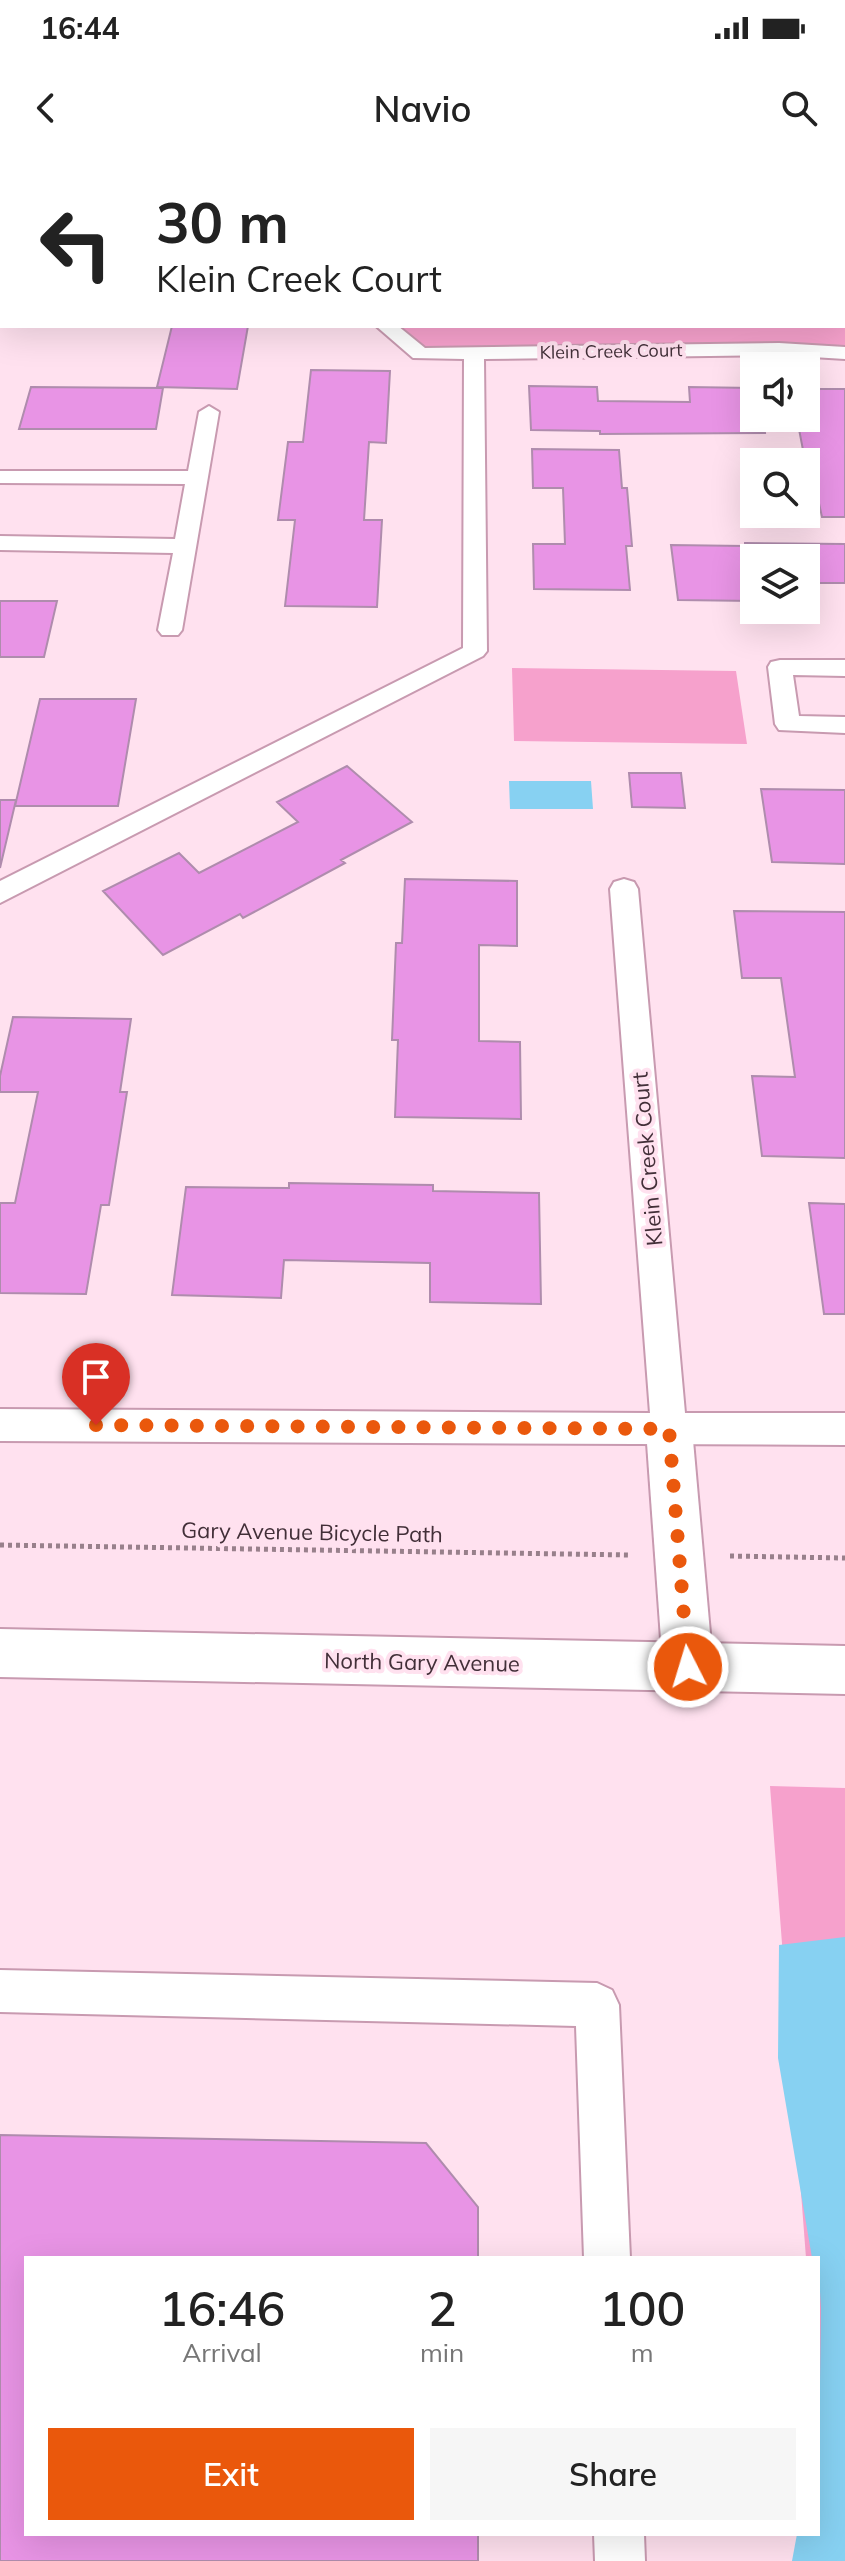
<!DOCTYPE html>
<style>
body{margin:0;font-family:Mulish,sans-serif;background:#f6f6f6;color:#222;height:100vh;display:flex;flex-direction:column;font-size:30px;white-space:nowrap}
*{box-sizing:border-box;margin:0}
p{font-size:26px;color:#767676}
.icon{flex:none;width:44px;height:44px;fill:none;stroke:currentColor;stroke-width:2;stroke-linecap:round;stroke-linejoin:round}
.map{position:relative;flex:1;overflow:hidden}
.sheet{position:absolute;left:24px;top:2096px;width:796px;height:280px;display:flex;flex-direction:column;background:#fff;border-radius:0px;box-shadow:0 8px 32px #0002}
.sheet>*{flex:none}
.hud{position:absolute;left:0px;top:0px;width:846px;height:168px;box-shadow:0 8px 32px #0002;background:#fff;color:#222;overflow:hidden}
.fabs{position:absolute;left:740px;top:192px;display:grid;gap:16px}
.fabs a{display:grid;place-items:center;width:80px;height:80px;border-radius:0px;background:#fff;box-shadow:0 8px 32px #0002;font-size:40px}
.pin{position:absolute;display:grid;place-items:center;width:68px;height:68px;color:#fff;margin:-82px -34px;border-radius:50% 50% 50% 0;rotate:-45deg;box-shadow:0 0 8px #0007}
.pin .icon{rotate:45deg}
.me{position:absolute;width:88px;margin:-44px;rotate:355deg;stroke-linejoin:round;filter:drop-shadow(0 0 6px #0008)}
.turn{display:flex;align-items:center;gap:28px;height:168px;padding:0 24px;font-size:36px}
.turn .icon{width:104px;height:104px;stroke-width:2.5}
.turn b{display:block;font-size:56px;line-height:68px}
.eta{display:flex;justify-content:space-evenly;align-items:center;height:136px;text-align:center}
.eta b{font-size:48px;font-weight:600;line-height:56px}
.action{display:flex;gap:16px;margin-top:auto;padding:16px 24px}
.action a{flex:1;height:92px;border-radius:0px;background:#ea580c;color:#fff;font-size:32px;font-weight:600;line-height:92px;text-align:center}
.action a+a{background:#f6f6f6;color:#222}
.status{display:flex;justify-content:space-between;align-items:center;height:56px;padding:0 40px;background:#fff;direction:ltr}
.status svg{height:22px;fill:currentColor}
header{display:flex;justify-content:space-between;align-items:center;height:104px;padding:0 24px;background:#fff;font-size:36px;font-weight:600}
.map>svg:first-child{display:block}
.green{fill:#f6a1cc}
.water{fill:#87d1f2}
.building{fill:#e894e5;stroke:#af8cad;stroke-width:2}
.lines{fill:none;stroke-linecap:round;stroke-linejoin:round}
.lane-casing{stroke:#c89ab0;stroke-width:4}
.street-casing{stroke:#c89ab0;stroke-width:4}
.secondary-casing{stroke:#c89ab0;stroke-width:4}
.path{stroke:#98808b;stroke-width:5;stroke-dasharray:4 4;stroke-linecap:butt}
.lane{fill:#fff;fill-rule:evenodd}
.street{fill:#fff;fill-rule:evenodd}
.secondary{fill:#fff;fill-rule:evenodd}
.route{stroke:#ea580c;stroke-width:14;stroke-dasharray:0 25.2}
.labels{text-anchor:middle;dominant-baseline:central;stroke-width:8;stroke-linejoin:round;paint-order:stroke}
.far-street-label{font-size:18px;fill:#422f38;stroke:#ffe1ef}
.street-label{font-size:22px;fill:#422f38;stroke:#ffe1ef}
</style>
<div class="status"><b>16:44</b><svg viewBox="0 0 49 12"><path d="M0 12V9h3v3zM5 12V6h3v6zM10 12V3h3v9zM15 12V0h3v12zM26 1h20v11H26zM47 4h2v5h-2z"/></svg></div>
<header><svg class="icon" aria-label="back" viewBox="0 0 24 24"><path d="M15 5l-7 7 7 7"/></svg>Navio<svg class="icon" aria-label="search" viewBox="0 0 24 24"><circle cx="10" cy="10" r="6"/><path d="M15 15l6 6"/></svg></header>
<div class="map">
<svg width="845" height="2401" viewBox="0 0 845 2401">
<rect width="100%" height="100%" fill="#ffe1ef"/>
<path class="green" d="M25 0H845V193L420 194 386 166H844V2Z
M512 508 736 511 747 584 514 581Z
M770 1626 845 1628V2401L818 2250V2098H806Z"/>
<path class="water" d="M83 0H845V124L844 2Z
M509 621H591L593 649H510Z
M845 1777V2401H792L797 2374H818L821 2148 818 2098H812L778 1898 779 1785Z"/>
<path class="building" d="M0 50 2 51 0 139Z
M172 166H248L237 229 157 227Z
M311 210 390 211 386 283 369 282 364 360H382L377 447 285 446 295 360H278L288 282H303Z
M529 226 597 227 598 241 690 242 689 227 754 228V258H763L765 273 600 274V271L531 270Z
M31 227 163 228 156 269H19Z
M806 229H845V357H822L813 316H808L798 264H802L800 258H806Z
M532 289 619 290 622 328H627L632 386H626L630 430 534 429 533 384H565L563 328H533Z
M745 383 845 384V423H806V398H754V441L678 440 671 385 745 386Z
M0 441H57L44 497H0Z
M40 539H136L118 646H15Z
M347 606 412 662 341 700 345 703 243 758 240 754 163 795 103 731 179 693 199 713 298 662 277 642Z
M629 613H681L685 648 632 647Z
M761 629 845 630V704L772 702Z
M0 640H16L0 708Z
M405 719 517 721V786L479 785V881L520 882 521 959 395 957 398 880H392L396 783H402Z
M734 751 845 752V998L762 996 752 916 795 917 781 818H742Z
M13 857 131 859 120 932H127L109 1045H101L86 1134 0 1133V1043H15L38 932H0V916Z
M289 1023 433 1025V1031L539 1033 541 1144 430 1142V1103L284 1100 281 1138 172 1135 186 1027 289 1028Z
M809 1043 845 1044V1154H824Z
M0 1975 426 1983 478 2047V2098H26V2374H478V2401H0Z"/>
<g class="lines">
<defs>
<path id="lane" d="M16 0H34L36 2H18Z
M376 166H398L425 188 779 183 845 187V199L779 195 484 199 487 491 483 496 0 743V721L463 488 464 199 413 198Z
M209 246 219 252 182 470 178 475H162L158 470 173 393 0 390V376L175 379 185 324 0 323V311H188L199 252Z
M780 500H845V516L793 515 799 556 845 557V573L779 570 775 564 768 507 771 502Z
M624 719 634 722 638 729 685 1253H845V1285L0 1281V1249L650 1253 610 729 614 722Z
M0 1810 597 1823 612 1830 619 1845 630 2098H584L576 1866 0 1852Z
M594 2374H644L645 2401H595Z"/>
<path id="street" d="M669 1249 685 1255 692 1269 713 1507 706 1524 688 1531 670 1524 663 1507 646 1269 653 1255Z"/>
<path id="secondary" d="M0 1469 845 1486V1534L0 1517Z"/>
</defs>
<use href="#lane" class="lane-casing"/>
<use href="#street" class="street-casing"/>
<use href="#secondary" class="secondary-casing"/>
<path class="path" d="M0 1385 628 1395
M730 1396 845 1398"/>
<use href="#lane" class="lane"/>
<use href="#street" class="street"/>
<use href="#secondary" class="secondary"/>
</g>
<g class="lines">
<path class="route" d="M96 1265 669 1269 688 1507"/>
</g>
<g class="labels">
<g class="far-street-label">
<text transform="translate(611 191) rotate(-1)">Klein Creek Court</text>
</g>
<g class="street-label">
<text transform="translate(647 999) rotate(-95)">Klein Creek Court</text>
<text transform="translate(312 1372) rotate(1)">Gary Avenue Bicycle Path</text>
<text transform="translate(422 1502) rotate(1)">North Gary Avenue</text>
</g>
</g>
</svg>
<div class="fabs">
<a><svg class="icon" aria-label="sound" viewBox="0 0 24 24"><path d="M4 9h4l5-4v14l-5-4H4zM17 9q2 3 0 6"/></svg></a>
<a><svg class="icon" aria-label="search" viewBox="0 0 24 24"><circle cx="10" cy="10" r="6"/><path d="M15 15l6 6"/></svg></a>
<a><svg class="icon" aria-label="layers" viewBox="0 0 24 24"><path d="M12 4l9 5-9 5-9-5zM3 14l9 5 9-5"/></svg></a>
</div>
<div class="pin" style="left:96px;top:1265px;background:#d93025"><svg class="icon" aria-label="arrive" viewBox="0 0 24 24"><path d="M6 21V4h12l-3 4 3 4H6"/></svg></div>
<svg class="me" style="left:688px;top:1507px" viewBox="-20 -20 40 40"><circle r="17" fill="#ea580c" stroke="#fff" stroke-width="3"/><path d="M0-11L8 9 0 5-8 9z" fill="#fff"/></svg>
<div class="hud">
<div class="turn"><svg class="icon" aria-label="left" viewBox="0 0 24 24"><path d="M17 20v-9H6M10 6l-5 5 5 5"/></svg><div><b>30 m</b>Klein Creek Court</div></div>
</div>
<section class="sheet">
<div class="eta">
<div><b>16:46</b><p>Arrival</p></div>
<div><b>2</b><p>min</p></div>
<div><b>100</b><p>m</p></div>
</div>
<div class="action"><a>Exit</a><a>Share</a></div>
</section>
</div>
